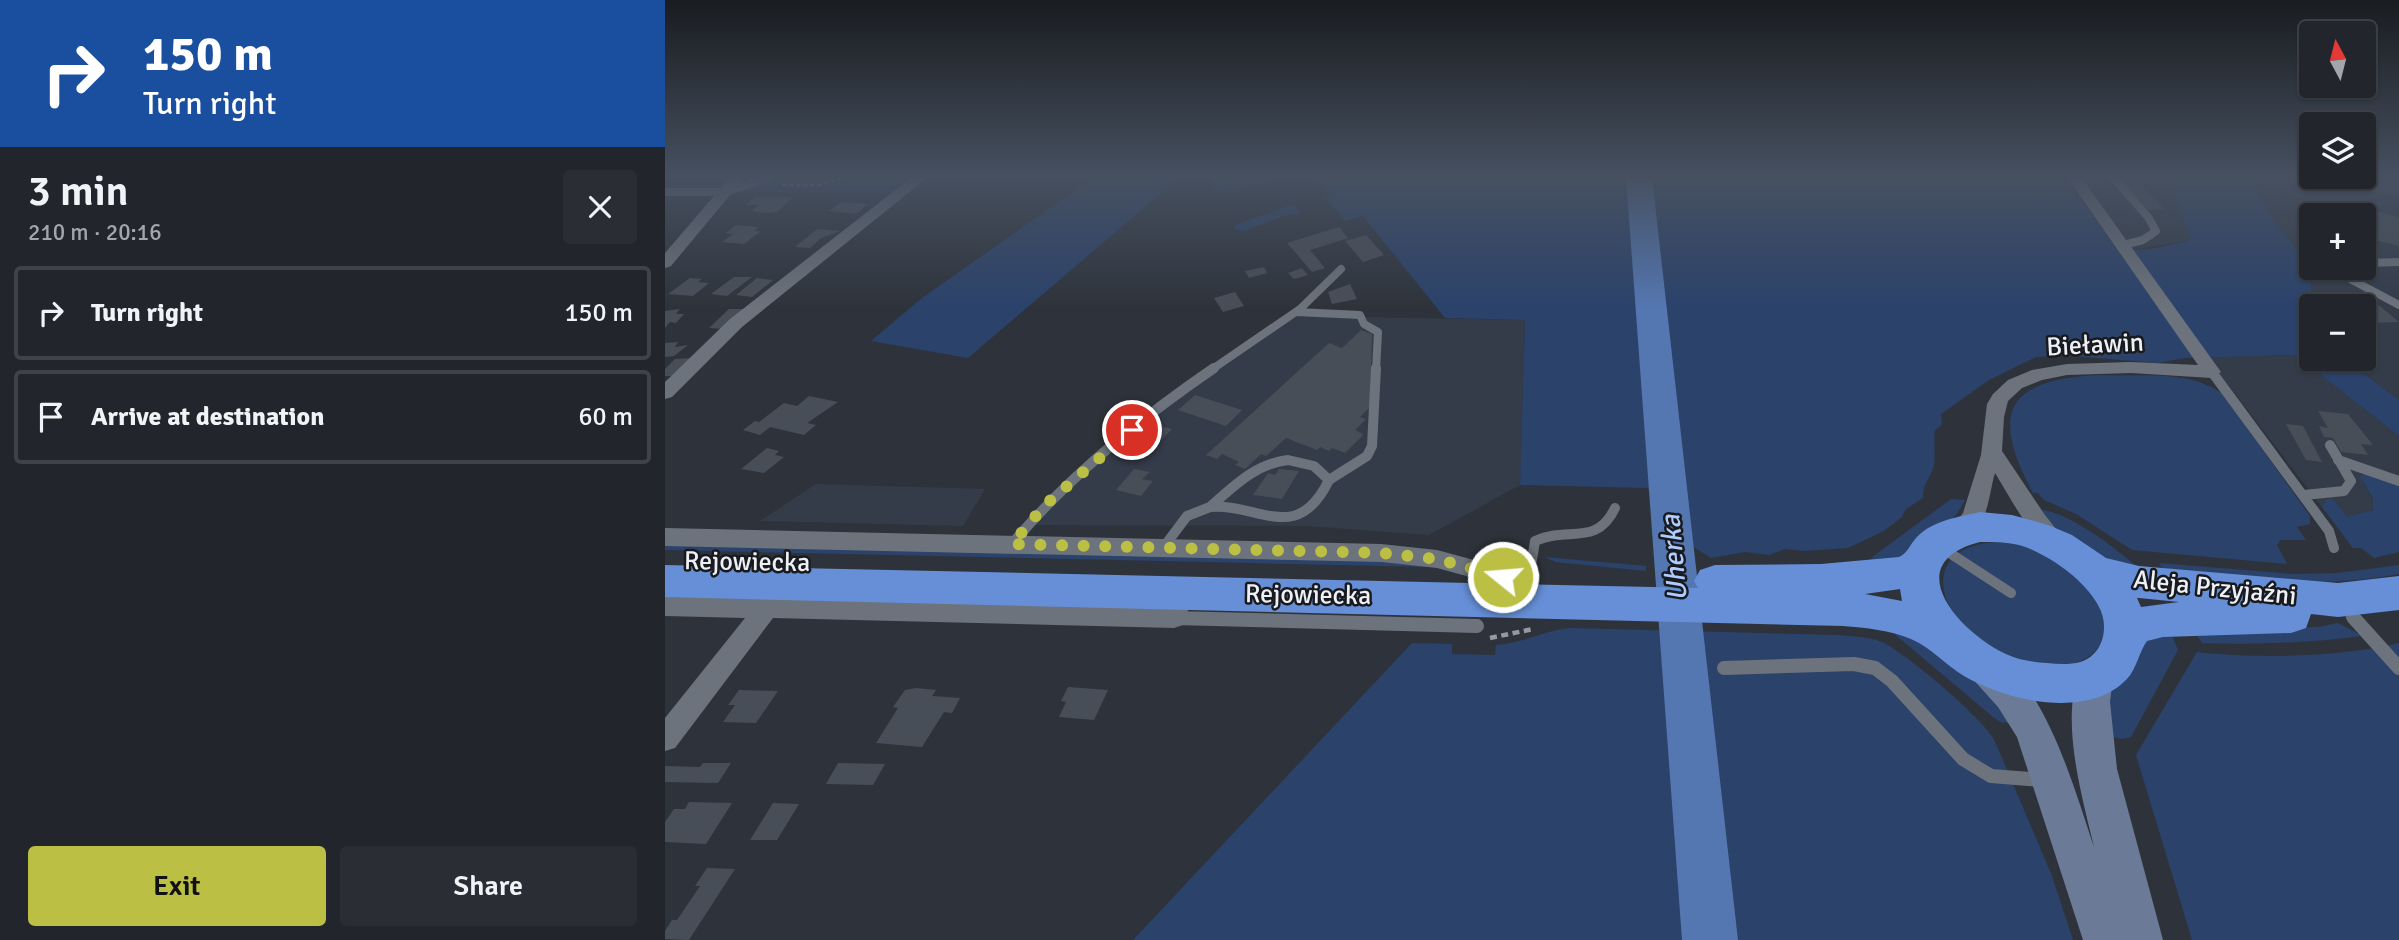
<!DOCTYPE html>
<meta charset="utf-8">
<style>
body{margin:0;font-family:Signika,sans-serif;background:#2a2e34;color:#f1f3f6;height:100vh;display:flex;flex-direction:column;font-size:26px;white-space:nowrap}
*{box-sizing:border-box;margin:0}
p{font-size:23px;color:#a2a5a9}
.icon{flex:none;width:38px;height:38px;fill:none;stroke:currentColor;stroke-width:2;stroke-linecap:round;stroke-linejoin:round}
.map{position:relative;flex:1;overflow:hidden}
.details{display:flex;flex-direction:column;background:#22262c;width:665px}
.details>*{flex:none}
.banner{background:#1a4fa0;color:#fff;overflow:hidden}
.needle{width:46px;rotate:353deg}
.tools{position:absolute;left:1634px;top:21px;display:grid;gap:14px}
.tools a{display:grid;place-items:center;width:77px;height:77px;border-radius:7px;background:#22262c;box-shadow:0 2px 5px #0004,0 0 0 2px #3f4348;font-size:35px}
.pin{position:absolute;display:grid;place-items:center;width:60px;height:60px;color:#fff;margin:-30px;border:4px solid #fff;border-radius:50%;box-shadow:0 2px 7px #0007}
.me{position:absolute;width:77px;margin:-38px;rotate:287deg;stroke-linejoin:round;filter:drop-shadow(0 0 5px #0008)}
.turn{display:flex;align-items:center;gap:24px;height:147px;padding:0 28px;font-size:32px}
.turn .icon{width:91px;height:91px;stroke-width:2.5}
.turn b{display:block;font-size:49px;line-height:60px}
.round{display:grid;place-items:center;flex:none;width:74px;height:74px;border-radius:7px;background:#2a2e34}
.head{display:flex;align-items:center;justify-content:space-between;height:119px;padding:0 28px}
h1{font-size:42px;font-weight:600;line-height:52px}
.cta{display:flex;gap:14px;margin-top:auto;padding:14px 28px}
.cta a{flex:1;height:80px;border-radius:7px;background:#bbc044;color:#111;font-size:28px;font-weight:600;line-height:80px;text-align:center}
.cta a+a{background:#2a2e34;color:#f1f3f6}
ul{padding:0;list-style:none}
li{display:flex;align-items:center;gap:21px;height:94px;margin:0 14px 10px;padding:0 14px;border:4px solid #3f4348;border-radius:7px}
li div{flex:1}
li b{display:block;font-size:26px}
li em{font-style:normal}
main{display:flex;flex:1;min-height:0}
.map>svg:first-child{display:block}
.built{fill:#343c4a;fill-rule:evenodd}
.green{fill:#2b426b}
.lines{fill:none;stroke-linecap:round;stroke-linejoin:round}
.river{fill:#5476b1;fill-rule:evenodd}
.building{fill:#484e57}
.path-far1{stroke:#9599a0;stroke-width:2.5;stroke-dasharray:4.5 2.5;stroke-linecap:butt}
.path{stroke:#9599a0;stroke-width:4.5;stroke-dasharray:7 4.5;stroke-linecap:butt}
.lane-far2{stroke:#6d737c;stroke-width:8}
.lane-far1{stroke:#6d737c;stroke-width:10}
.lane{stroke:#6d737c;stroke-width:14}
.street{fill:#6d737c;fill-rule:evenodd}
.secondary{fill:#6b7b97;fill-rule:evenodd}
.highway{fill:#668fd7;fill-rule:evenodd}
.route{stroke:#bbc044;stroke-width:12;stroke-dasharray:0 21.6}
.labels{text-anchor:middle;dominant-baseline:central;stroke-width:5;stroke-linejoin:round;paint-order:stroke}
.street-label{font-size:26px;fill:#edf0f6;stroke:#181a1e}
.water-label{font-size:28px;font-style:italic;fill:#afccff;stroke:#181a1e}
</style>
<main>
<section class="details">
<div class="banner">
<div class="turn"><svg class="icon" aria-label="right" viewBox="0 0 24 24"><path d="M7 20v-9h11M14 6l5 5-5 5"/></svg><div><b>150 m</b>Turn right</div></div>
</div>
<div class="head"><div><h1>3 min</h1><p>210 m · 20:16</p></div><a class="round"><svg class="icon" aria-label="close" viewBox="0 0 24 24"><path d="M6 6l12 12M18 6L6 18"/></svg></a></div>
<ul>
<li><svg class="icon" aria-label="right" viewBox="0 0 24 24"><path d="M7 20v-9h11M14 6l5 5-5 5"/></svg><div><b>Turn right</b></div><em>150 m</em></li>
<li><svg class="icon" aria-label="arrive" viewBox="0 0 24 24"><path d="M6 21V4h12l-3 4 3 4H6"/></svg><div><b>Arrive at destination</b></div><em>60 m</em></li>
</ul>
<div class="cta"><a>Exit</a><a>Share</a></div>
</section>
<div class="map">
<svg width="1734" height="940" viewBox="0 0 1734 940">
<rect width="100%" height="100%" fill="#2e333b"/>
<path class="built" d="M1415 177H1503L1526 240 1467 250Z
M1589 177H1734V400L1679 359H1699V353H1706L1699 345V306H1660L1647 294 1645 268 1603 212ZM1647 215H1699V268H1647Z
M631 316 860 320 855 485 764 535 643 526 369 525 382 506 524 388Z
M1630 355 1734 436V486L1700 474 1699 484 1708 500V509L1699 514 1682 517 1661 499 1657 507 1542 357Z
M151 484 320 489 298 526 95 521Z"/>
<path class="green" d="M110 177H253L232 193 70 192Z
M429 177H515L303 358 206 341 257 298Z
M546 177H621L552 194Z
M645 177H1401L1447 242C1465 259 1504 244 1526 240L1503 177H1589L1603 212 1645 268 1647 294 1660 306H1647V359H1679L1734 400V436L1630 355 1520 358 1492 363 1398 355 1371 357 1324 380 1276 414 1277 425 1270 430C1268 441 1271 454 1269 465 1266 478 1257 484 1258 498L1241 509 1237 517 1219 531 1183 548 1138 551 1120 549 1104 555 1080 552 1046 558 1000 529 983 488 855 485 860 320 780 318 698 216 680 221 659 196 666 193Z
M629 204 635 213 619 216 580 231 570 230V225Z
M1433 375C1473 377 1524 369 1558 394L1645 516V524L1632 527 1641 540H1616L1612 545 1622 564 1467 550 1411 514 1379 500 1373 493H1368C1324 411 1342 380 1433 375Z
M1700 474 1734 486V552L1709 558 1696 548H1688L1657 507 1661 499H1668L1682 517 1708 510V499L1695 476Z
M1286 499 1300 500C1283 535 1244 555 1209 568L1206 559 1210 555Z
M1376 510C1402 511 1452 549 1471 566L1460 571 1394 533Z
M0 542 648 555 764 567 0 550Z
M1330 542C1352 543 1373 548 1391 560 1417 575 1454 615 1434 646 1410 683 1335 660 1308 636 1266 599 1264 547 1330 542Z
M880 557 981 566V571L890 562Z
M1494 563 1628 574 1673 573 1734 565V574C1657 589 1578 579 1501 575Z
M1673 623 1697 636C1644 643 1590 645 1537 643L1528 629 1653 627Z
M905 628 1168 635C1184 636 1202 636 1217 642 1242 654 1314 715 1329 739L1387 876 1408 940H468L747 643 787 644V654L830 655 831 645C857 643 879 631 905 628Z
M1505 631 1513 650 1466 737 1457 739 1445 737V696L1448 686 1468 670 1480 641Z
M1227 632 1278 647 1351 724 1335 722 1328 717Z
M1734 643V940H1527L1471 755 1532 652C1591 659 1676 657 1734 643Z"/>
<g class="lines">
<path class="river" d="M961 177H987L1073 940H1017Z"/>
</g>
<path class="building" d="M1452 177H1468L1499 209 1483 210Z
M1621 177H1682L1734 185V196Z
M90 197H128L112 212 102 213 86 211 94 205H81Z
M176 202 203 204 191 214 164 211Z
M1641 203 1685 214V215H1647V221L1638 218Z
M1698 208 1734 217V246L1699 237Z
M71 225 94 227 89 231H96L79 244 57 242 68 234 61 233Z
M674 227 683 238 645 250 660 268 647 272 622 243Z
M152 229 175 231 156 238 145 248 130 247Z
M701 235 719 255 698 262 680 241Z
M599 267 602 273 584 278 580 271Z
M637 268 643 275 629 279 623 273Z
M69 277H87L62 296 46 294Z
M25 278 37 279 33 282 44 283 28 296 3 294Z
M92 278 108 280 87 297 71 295Z
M685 284 692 299 667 304 663 292Z
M570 292 579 306 558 312 549 298Z
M1699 293 1734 322 1706 323 1699 317V306H1687L1672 294Z
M15 309 11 314H19L11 323 5 322 0 328V311Z
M64 309H80L58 329 44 328Z
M696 330 707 334 705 407 695 417 701 419 690 430 698 434 696 437 680 453 667 448 664 451 655 447 652 450 621 438 601 456 596 454 580 469 570 465 574 462 557 454 552 459 541 455 664 343 677 348Z
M13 342 10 347 23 345 9 356 0 357V343Z
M25 358 8 376H0V369L10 359Z
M530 395 577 410 561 426 513 410Z
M144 396 173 402 142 423 151 425 139 435 105 427 95 435 78 430 90 421 94 422 119 403 132 406Z
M1653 411 1683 414 1708 445 1696 444 1703 455 1676 452 1668 438 1659 437 1654 426 1663 428Z
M1621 424 1638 426 1657 462 1641 460Z
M496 426 507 429 486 451 474 447Z
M102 448 114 451 110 455 119 457 99 473 76 469Z
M469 469 485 472 477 479 488 481 476 496 451 490Z
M614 469 634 471 617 499 588 495 603 473 610 475Z
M403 687 443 690 429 720 394 717 401 702 396 701Z
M251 688 271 690 267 696 295 698 287 713 279 712 257 747 211 743 233 708 228 707 240 690Z
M74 690 113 691 91 723 58 722 70 705H63Z
M38 763H66L53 783 0 782V766L35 767Z
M173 763 220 764 208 785 161 784Z
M24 802 67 803 41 844 0 842V822L9 809H20Z
M108 803 134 804 112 840H85Z
M42 868 70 869 24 940 0 939V931L7 920H12L35 886H30Z"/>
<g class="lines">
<path class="path-far1" d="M117 185H153L181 177"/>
<path class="path" d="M825 638 868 629"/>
<path class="lane-far2" d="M1448 177 1483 217 1491 231 1478 240 1458 245
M61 192 105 177
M1699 263 1734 262
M1679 268 1676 270 1687 280 1734 305
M631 312 695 315 699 324 713 332 711 370
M546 370 635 309 676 269"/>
<path class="lane-far1" d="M1547 372 1664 531 1669 548
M623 460 649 466 664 480C632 546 594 503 545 507 569 486 590 464 623 460Z
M1673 460 1734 481
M664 480 702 456 707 446 711 368
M1639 495 1679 491 1686 481 1665 445
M347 544C404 476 476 418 549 368
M498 548 522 516 545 507
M1277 548 1346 593
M864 578 870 541C902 526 932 547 950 508
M1677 605 1689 618
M509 618H524"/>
<path class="lane" d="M1688 617 1734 668
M509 618 812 626
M1059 668 1189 664 1210 668 1227 681 1298 759 1326 776 1377 780"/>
<path class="street" d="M65 177H80L6 266 0 268V253L49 196H0V188H56Z
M247 177H263L77 327 7 397 0 399V382L65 319Z
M1402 177H1416L1556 372 1547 378 1466 373 1402 375 1377 380 1357 388 1343 401 1339 417 1337 451 1380 515 1403 544 1400 550C1395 552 1389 554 1384 550 1367 539 1342 492 1330 473 1323 496 1324 529 1297 537L1289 535 1286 529 1298 513 1316 455 1322 404 1328 394 1343 380 1367 370 1402 364 1466 362 1533 365Z
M0 528 716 544 772 550 846 570 850 577 846 584 838 586 772 568 716 562 0 546Z
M517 583 525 585 529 592 518 625 509 628 108 618 10 748 0 751V718L80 618 0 616V596L500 608 509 585Z"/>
<path class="secondary" d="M1318 650C1378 671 1410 792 1429 847 1417 796 1393 715 1417 666L1430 661 1443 666 1448 677 1445 702 1452 769 1498 940H1418L1352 737 1333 707 1305 676 1300 665 1305 654Z"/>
<path class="highway" d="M1315 512 1347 515 1383 525 1407 535 1441 558 1474 566 1673 583 1734 576V610L1673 617 1646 614 1641 628 1626 633 1498 637 1482 641C1474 652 1472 668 1462 679 1423 720 1342 701 1299 676 1280 665 1267 648 1246 639 1225 630 1201 628 1178 626L0 597V565L1033 588 1029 581 1035 570 1050 565 1156 564 1234 557C1243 553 1245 544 1252 537 1268 520 1294 517 1315 512ZM1315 542C1331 542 1348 542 1363 548 1389 559 1419 580 1433 605 1445 625 1439 655 1415 662 1404 665 1393 664 1382 663 1368 662 1353 660 1341 654 1294 632 1232 563 1315 542ZM1235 589 1237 601 1200 594ZM1472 598H1474L1514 602 1476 607Z"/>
</g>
<linearGradient id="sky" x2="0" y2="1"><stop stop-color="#191c20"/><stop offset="0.57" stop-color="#465060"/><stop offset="1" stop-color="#465060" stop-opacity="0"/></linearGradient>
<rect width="1734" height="308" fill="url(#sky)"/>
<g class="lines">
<path class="route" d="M467 430 380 505 347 544 716 553 772 559 838 577"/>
</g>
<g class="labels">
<g class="street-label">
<text transform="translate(1430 345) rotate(-3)">Bieławin</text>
<text transform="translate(82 562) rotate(1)">Rejowiecka</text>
<text transform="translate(1550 588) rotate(6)">Aleja Przyjaźni</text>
<text transform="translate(643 595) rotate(1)">Rejowiecka</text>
</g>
<g class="water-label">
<text transform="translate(1009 558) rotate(-95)">Uherka</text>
</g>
</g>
</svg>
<div class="tools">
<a><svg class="needle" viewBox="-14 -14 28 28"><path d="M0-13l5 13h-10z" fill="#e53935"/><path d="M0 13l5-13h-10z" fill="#a2a5a9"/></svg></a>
<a><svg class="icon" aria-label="layers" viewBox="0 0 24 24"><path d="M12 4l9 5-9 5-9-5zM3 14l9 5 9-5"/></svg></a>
<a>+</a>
<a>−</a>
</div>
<div class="pin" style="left:467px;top:430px;background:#d93025"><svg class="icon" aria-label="arrive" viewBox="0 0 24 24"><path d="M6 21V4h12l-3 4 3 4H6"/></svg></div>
<svg class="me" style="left:838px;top:577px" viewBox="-20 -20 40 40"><circle r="17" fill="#bbc044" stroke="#fff" stroke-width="3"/><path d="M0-11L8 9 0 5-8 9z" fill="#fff"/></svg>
</div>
</main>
